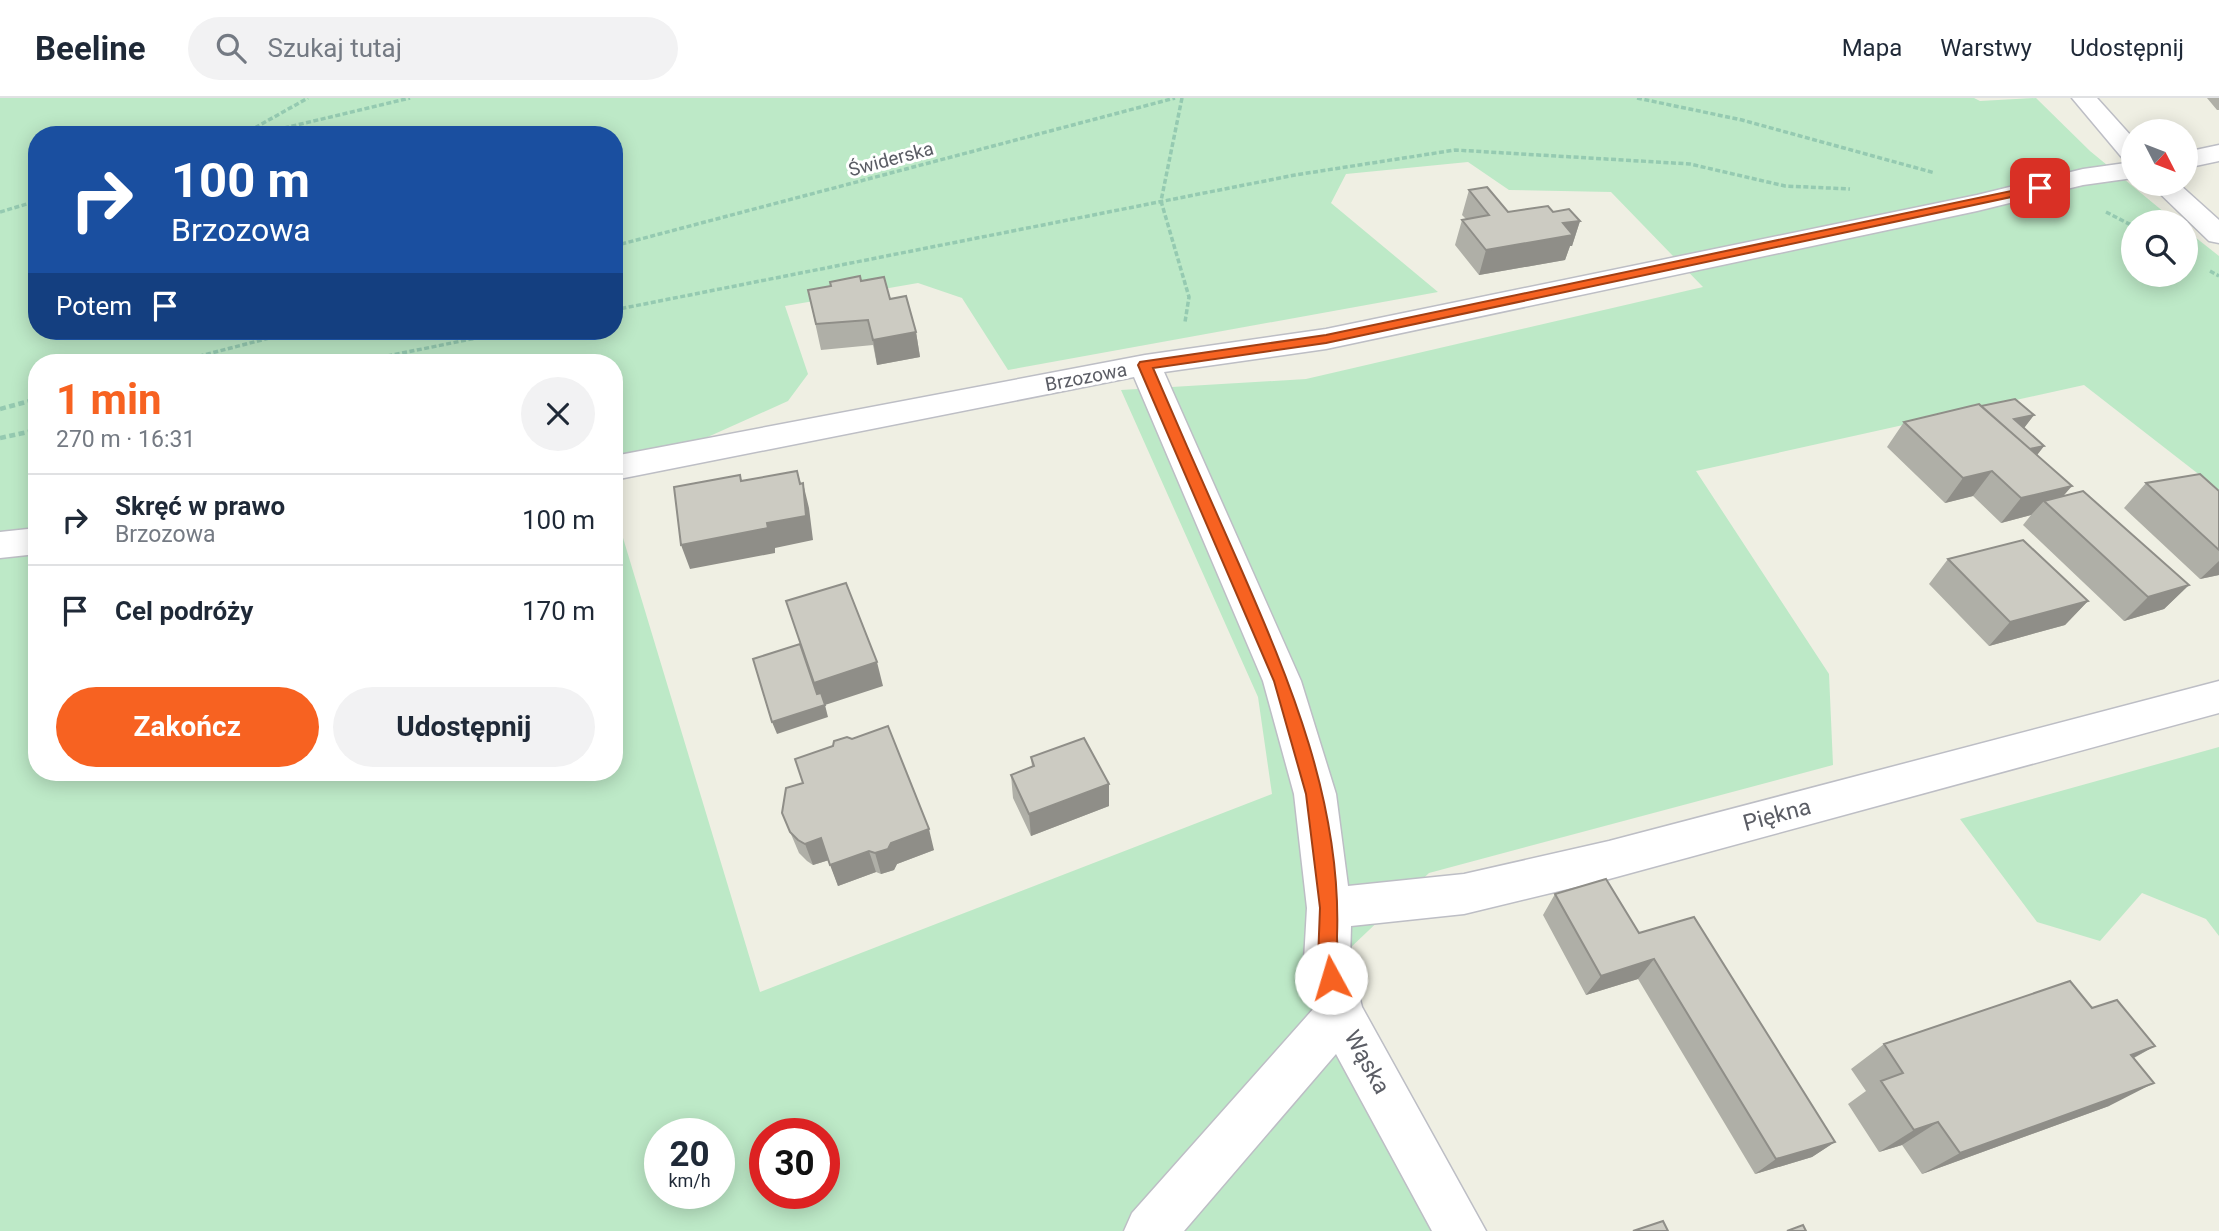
<!DOCTYPE html>
<html lang="pl">
<meta charset="utf-8">
<style>
body{margin:0;font-family:Roboto,sans-serif;background:#f2f2f3;color:#1f2937;height:100vh;display:flex;flex-direction:column;font-size:26px;white-space:nowrap}
*{box-sizing:border-box;margin:0}
p{font-size:23px;color:#747a83}
.icon{flex:none;width:38px;height:38px;fill:none;stroke:currentColor;stroke-width:2;stroke-linecap:round;stroke-linejoin:round}
.map{position:relative;flex:1;overflow:hidden}
.side{position:absolute;left:28px;top:256px;width:595px;height:427px;display:flex;flex-direction:column;background:#fff;border-radius:28px;box-shadow:0 4px 18px #0003}
.side>*{flex:none}
.hud{position:absolute;left:28px;top:28px;width:595px;height:214px;border-radius:28px;box-shadow:0 4px 18px #0003;background:#1a4fa0;color:#fff;overflow:hidden}
.needle{width:46px;rotate:132deg}
.buttons{position:absolute;left:2121px;top:21px;display:grid;gap:14px}
.buttons a{display:grid;place-items:center;width:77px;height:77px;border-radius:50%;background:#fff;box-shadow:0 4px 18px #0003;font-size:35px}
.speed{position:absolute;left:644px;top:1020px;display:flex;gap:14px;font-size:35px;font-weight:700;text-align:center}
.speed>*{display:grid;place-content:center;width:91px;height:91px;border-radius:50%;background:#fff;box-shadow:0 4px 18px #0003;line-height:1}
.speed small{font-size:18px;font-weight:400}
.speed .limit{border:10px solid #d22;background:#fff;color:#111}
.pin{position:absolute;display:grid;place-items:center;width:60px;height:60px;color:#fff;margin:-30px;border-radius:14px;box-shadow:0 4px 10px #0006}
.me{position:absolute;width:77px;margin:-38px;rotate:354deg;stroke-linejoin:round;filter:drop-shadow(0 0 5px #0008)}
.turn{display:flex;align-items:center;gap:24px;height:147px;padding:0 28px;font-size:32px}
.turn .icon{width:91px;height:91px;stroke-width:2.5}
.turn b{display:block;font-size:49px;line-height:60px}
.then{display:flex;align-items:center;height:66px;padding:0 28px;background:#0003;gap:14px;font-size:26px}
.round{display:grid;place-items:center;flex:none;width:74px;height:74px;border-radius:37px;background:#f2f2f3}
.overview{display:flex;align-items:center;justify-content:space-between;height:119px;padding:0 28px}
h1{font-size:42px;font-weight:700;line-height:52px;color:#f76221}
.primary-button{display:flex;gap:14px;margin-top:auto;padding:14px 28px}
.primary-button a{flex:1;height:80px;border-radius:42px;background:#f76221;color:#fff;font-size:28px;font-weight:700;line-height:80px;text-align:center}
.primary-button a+a{background:#f2f2f3;color:#1f2937}
ul{padding:0;list-style:none}
li{display:flex;align-items:center;gap:21px;height:91px;padding:0 28px;border-top:2px solid #e0e1e3}
li div{flex:1}
li b{display:block;font-size:26px}
li em{font-style:normal}
header{display:flex;align-items:center;gap:42px;box-sizing:border-box;height:98px;padding:0 35px;background:#fff;border-bottom:2px solid #e0e1e3}
header strong{font-size:33px}
nav{display:flex;gap:38px;margin-inline-start:auto;font-size:24px}
.search{width:490px;height:63px;background:#f2f2f3;display:flex;align-items:center;gap:18px;box-sizing:border-box;padding:0 24px;border-radius:38px;color:#747a83;font-size:26px}
.map>svg:first-child{display:block}
.green{fill:#bde9c7;fill-rule:evenodd}
.lines{fill:none;stroke-linecap:round;stroke-linejoin:round}
.minor-casing{stroke:#bdbec5;stroke-width:3}
.path-far1{stroke:#95cab1;stroke-width:3.5;stroke-dasharray:5 2.5;stroke-linecap:butt}
.path{stroke:#95cab1;stroke-width:4.5;stroke-dasharray:6 3.5;stroke-linecap:butt}
.minor{fill:#fff;fill-rule:evenodd}
.wall{fill:#afafa7}
.shaded-wall{fill:#8f8e88}
.building{fill:#cccbc2;stroke:#8f8e88;stroke-width:2}
.route{fill:#f76221;stroke:#a14015;stroke-width:2}
.labels{text-anchor:middle;dominant-baseline:central;stroke-width:6;stroke-linejoin:round;paint-order:stroke}
.far-street-label{font-size:19px;fill:#5b5d65;stroke:#fff}
.street-label{font-size:23px;fill:#5b5d65;stroke:#fff}
</style>
<header>
<strong>Beeline</strong>
<div class="search"><svg class="icon" aria-label="search" viewBox="0 0 24 24"><circle cx="10" cy="10" r="6"/><path d="M15 15l6 6"/></svg>Szukaj tutaj</div>
<nav><a>Mapa</a><a>Warstwy</a><a>Udostępnij</a></nav>
</header>
<div class="map">
<svg width="2219" height="1133" viewBox="0 0 2219 1133">
<rect width="100%" height="100%" fill="#efefe3"/>
<path class="green" d="M0 0H1974L1980 3 2036 0 2090 53 2176 124H2133V177H2186V132L2219 158V392L2084 287 1696 373 1829 576 1833 667 1429 775 1327 872 1483 1133H0ZM37 37H614V233H37ZM1468 64 1509 92 1611 94 1703 189 1306 281 1121 292 1258 599 1272 696 760 894 614 410V674H37V264H614V381L788 303 808 276 785 208 918 185 962 200 1008 272 1438 194 1331 105 1346 76ZM660 1036H719V1096H660ZM765 1036H824V1096H765Z
M2219 649V838L2206 821 2142 795 2100 843 2037 824 1960 721Z"/>
<g class="lines">
<defs>
<path id="minor" d="M2072 0H2097L2133 40V64L2124 62Z
M2219 47V63L2186 70V54Z
M2133 64V80L2083 87 1977 113 1326 251 1164 274 1301 583 1336 696 1348 788 1464 776 1609 743 2219 583V615L1609 781 1464 816 1351 828 1350 862 1362 909 1486 1133H1432L1336 956 1184 1133H1124L1132 1115 1315 909 1304 862 1307 810 1294 696 1263 583 1134 279 614 382V358L1145 257 1326 231 1977 97 2083 71Z
M2150 86H2179L2219 122V145L2209 143Z
M37 430V456L0 460V434Z"/>
</defs>
<use href="#minor" class="minor-casing"/>
<path class="path-far1" d="M1182 0 1161 103 1189 199 1185 224
M1637 0 1742 22 1935 75
M242 37 308 0
M255 37 410 0
M0 114 37 103
M2106 114 2133 128
M614 148 1175 0
M2210 173 2219 178
M614 212 1295 77 1455 52 1690 66 1785 88 1850 91
M177 264 296 233
M358 264 511 233"/>
<path class="path" d="M0 311 37 301
M0 340 37 332"/>
<use href="#minor" class="minor"/>
</g>
<path class="wall" d="M2207 0H2219V12H2217Z
M1469 92 1508 114H1553L1580 123 1572 148H1570L1565 162 1479 177 1455 147 1462 122 1466 121 1462 117Z
M861 183 890 201 916 234 920 259 877 267 873 247 821 252 808 192Z
M1981 308 2034 317 2024 330 2044 348 2037 357 2063 398 2189 487 2164 511 2124 523 2023 427 2031 417 2001 425 1973 398 1945 405 1887 349 1904 324Z
M2146 385 2219 393V477L2200 481 2124 410Z
M1948 461 2088 503 2065 527 1989 548 1929 486Z
M833 648 934 752 897 766 894 772 881 776 876 774 838 788 829 762 813 767 807 763 799 755 782 715 803 685Z
M1031 659 1109 686V708L1031 738 1013 700 1011 677 1032 669Z
M1555 796 1639 835 1835 1044 1812 1059 1755 1076 1638 881 1586 897 1543 817Z
M2092 910 2155 948 2134 960 2109 1008 1922 1076 1902 1047 1879 1054 1848 1006 1866 993 1851 971 1884 946Z"/>
<path class="shaded-wall" d="M1580 123 1572 148H1570L1565 162 1479 177 1486 152 1563 125Z
M916 234 920 259 877 267 873 242Z
M2034 317 2024 330 2014 321Z
M2044 348 2034 361 2020 353Z
M797 373 804 396 803 385 809 410 813 442 775 450V455L690 471 681 447 767 425Z
M1992 373 1973 398 1945 405 1963 380Z
M2072 388 2052 411 2044 403 2031 417 2001 425 2021 400Z
M2219 463V477L2200 481Z
M2189 487 2164 511 2124 523 2148 499Z
M2088 503 2065 527 1989 548 2010 524Z
M877 564 883 588 825 607 828 619 777 636 772 624 814 585Z
M1109 686V708L1031 738 1029 716Z
M929 731 934 752 897 766 894 772 881 776 875 755 891 745Z
M821 740 829 762 813 767 805 746Z
M869 753 876 774 838 788 830 767Z
M1654 861 1638 881 1586 897 1601 878Z
M2155 948 2111 972 2131 957Z
M2154 985 2109 1008 1922 1076 1960 1055Z
M1938 1024 1902 1047 1879 1054 1914 1032Z
M1835 1044 1812 1059 1755 1076 1776 1061Z"/>
<path class="building" d="M1487 89 1508 114 1548 108 1553 114 1569 111 1580 123 1563 125 1573 137 1486 152 1462 122 1489 117 1469 92Z
M860 178 861 183 884 179 890 201 906 198 916 234 873 242 868 222 816 226 808 192 831 188 830 184Z
M2015 301 2034 317 2014 321 2044 348 2030 351 1981 308Z
M1979 306 2072 388 2021 400 1992 373 1963 380 1904 324Z
M797 373 800 386 803 385 806 418 767 425 768 430 681 447 674 389 740 377 741 383Z
M2200 376 2219 393V452L2146 385Z
M2083 393 2189 487 2148 499 2044 403Z
M2023 442 2088 503 2010 524 1948 461Z
M846 485 877 564 814 585 786 503Z
M800 546 817 596 821 595 825 607 772 624 753 561Z
M888 628 929 731 891 745 888 751 875 755 869 753 830 767 821 740 805 746 798 742 790 734 782 715 786 690 803 685 795 661 833 648 834 643 847 639 852 641Z
M1084 640 1109 686 1029 716 1011 677 1034 668 1031 659Z
M1606 781 1639 835 1694 819 1835 1044 1776 1061 1654 861 1601 878 1555 796Z
M2070 883 2092 910 2117 902 2155 948 2131 957 2154 985 1960 1055 1938 1024 1914 1032 1881 983 1903 975 1884 946Z
M1663 1123 1668 1133H1633Z
M1803 1127 1806 1133H1787Z"/>
<path class="route" d="M2040 87 2045 90 2044 92 1326 245 1153 270C1181 335 1209 399 1238 464 1290 583 1342 706 1337 839 1337 852 1342 877 1338 886L1331 889 1325 886 1318 862 1320 810 1306 696 1274 583 1138 267 1140 264 1326 237Z"/>
<g class="labels">
<g class="far-street-label">
<text transform="translate(891 61) rotate(-15)">Świderska</text>
<text transform="translate(1086 279) rotate(-11)">Brzozowa</text>
</g>
<g class="street-label">
<text transform="translate(1777 717) rotate(-15)">Piękna</text>
<text transform="translate(1367 964) rotate(61)">Wąska</text>
</g>
</g>
</svg>
<div class="buttons">
<a><svg class="needle" viewBox="-14 -14 28 28"><path d="M0-13l5 13h-10z" fill="#e53935"/><path d="M0 13l5-13h-10z" fill="#747a83"/></svg></a>
<a><svg class="icon" aria-label="search" viewBox="0 0 24 24"><circle cx="10" cy="10" r="6"/><path d="M15 15l6 6"/></svg></a>
</div>
<div class="speed"><div>20<small>km/h</small></div><div class="limit">30</div></div>
<div class="pin" style="left:2040px;top:90px;background:#d93025"><svg class="icon" aria-label="arrive" viewBox="0 0 24 24"><path d="M6 21V4h12l-3 4 3 4H6"/></svg></div>
<svg class="me" style="left:1331px;top:880px" viewBox="-20 -20 40 40"><circle r="19" fill="#fff"/><path d="M0-13L10 11 0 6-10 11z" fill="#f76221"/></svg>
<div class="hud">
<div class="turn"><svg class="icon" aria-label="right" viewBox="0 0 24 24"><path d="M7 20v-9h11M14 6l5 5-5 5"/></svg><div><b>100 m</b>Brzozowa</div></div>
<div class="then">Potem<svg class="icon" aria-label="arrive" viewBox="0 0 24 24"><path d="M6 21V4h12l-3 4 3 4H6"/></svg></div>
</div>
<section class="side">
<div class="overview"><div><h1>1 min</h1><p>270 m · 16:31</p></div><a class="round"><svg class="icon" aria-label="close" viewBox="0 0 24 24"><path d="M6 6l12 12M18 6L6 18"/></svg></a></div>
<ul>
<li><svg class="icon" aria-label="right" viewBox="0 0 24 24"><path d="M7 20v-9h11M14 6l5 5-5 5"/></svg><div><b>Skręć w prawo</b><p>Brzozowa</p></div><em>100 m</em></li>
<li><svg class="icon" aria-label="arrive" viewBox="0 0 24 24"><path d="M6 21V4h12l-3 4 3 4H6"/></svg><div><b>Cel podróży</b></div><em>170 m</em></li>
</ul>
<div class="primary-button"><a>Zakończ</a><a>Udostępnij</a></div>
</section>
</div>
